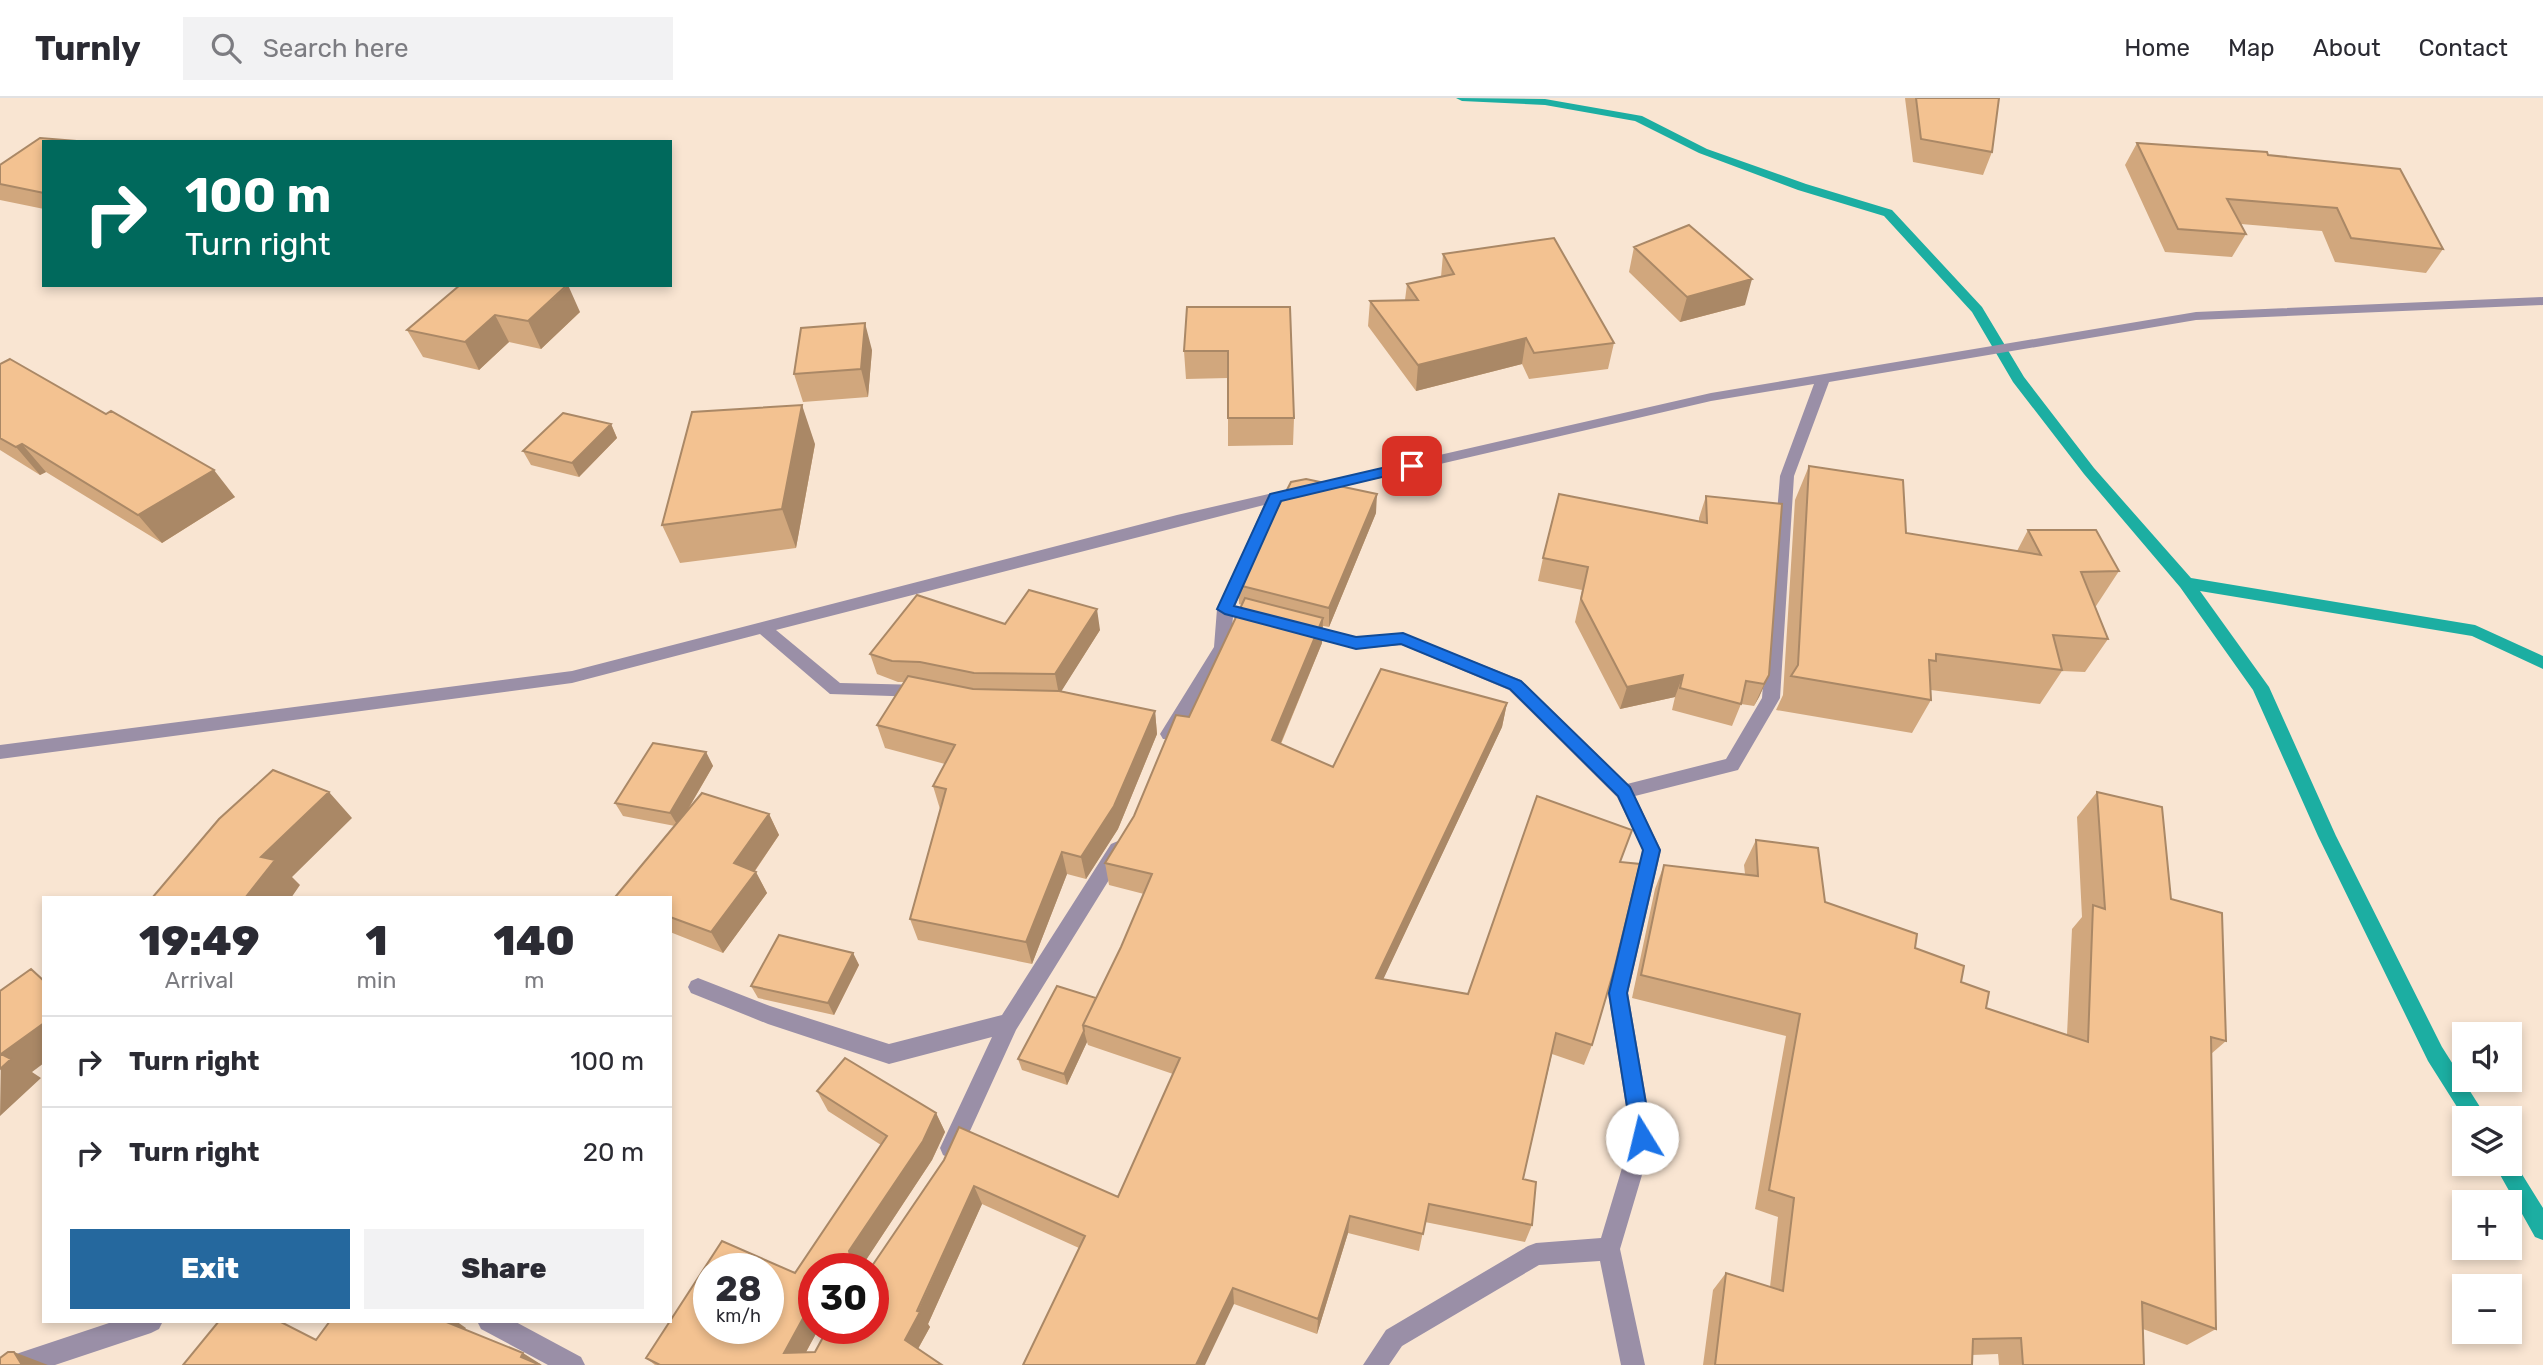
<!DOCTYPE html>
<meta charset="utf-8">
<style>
body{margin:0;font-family:Rubik,sans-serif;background:#f2f2f3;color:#2b2b33;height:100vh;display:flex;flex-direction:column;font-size:26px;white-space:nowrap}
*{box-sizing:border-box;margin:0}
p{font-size:23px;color:#7c7c81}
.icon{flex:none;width:38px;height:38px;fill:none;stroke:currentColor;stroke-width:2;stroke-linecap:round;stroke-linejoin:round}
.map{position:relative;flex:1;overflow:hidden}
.details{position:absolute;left:42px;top:798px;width:630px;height:427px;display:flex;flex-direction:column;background:#fff;border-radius:0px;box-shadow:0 4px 10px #0003}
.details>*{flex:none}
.guide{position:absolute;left:42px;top:42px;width:630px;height:147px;border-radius:0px;box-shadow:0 4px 10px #0003;background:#00695c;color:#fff;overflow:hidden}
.controls{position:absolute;left:2452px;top:924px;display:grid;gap:14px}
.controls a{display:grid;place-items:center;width:70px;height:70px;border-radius:0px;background:#fff;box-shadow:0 4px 10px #0003;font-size:35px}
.speed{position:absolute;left:693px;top:1155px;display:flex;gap:14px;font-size:35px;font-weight:700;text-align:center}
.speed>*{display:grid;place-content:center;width:91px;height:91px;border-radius:50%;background:#fff;box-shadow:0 4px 10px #0003;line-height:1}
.speed small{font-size:18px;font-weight:400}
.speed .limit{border:10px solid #d22;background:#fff;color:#111}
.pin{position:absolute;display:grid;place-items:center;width:60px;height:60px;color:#fff;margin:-30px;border-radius:14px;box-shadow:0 4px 10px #0006}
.me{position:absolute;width:77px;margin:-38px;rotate:351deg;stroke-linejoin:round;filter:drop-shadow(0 0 5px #0008)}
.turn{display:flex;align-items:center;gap:24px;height:147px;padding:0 28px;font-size:32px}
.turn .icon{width:91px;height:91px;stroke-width:2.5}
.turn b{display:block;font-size:49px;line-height:60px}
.eta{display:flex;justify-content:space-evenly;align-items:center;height:119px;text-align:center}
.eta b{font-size:42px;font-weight:800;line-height:49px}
.primary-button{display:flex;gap:14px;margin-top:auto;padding:14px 28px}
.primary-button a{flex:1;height:80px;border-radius:0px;background:#25689e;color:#fff;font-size:28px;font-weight:800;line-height:80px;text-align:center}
.primary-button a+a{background:#f2f2f3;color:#2b2b33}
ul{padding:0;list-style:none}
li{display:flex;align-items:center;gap:21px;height:91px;padding:0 28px;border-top:2px solid #e1e1e2}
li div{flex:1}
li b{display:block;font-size:26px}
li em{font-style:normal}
header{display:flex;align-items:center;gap:42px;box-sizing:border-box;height:98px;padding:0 35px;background:#fff;border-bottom:2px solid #e1e1e2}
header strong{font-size:33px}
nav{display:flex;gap:38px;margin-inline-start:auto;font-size:24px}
.search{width:490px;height:63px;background:#f2f2f3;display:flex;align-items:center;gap:18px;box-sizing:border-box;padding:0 24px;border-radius:0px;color:#7c7c81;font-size:26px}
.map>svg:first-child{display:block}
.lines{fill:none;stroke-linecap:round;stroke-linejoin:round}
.stream{fill:#1caea2;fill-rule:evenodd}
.minor{fill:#9a8fa7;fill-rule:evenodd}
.wall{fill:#d1a77d;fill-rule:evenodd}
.shaded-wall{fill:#a86}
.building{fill:#f3c291;stroke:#a86;stroke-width:2;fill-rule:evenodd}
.route{fill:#1a73e8;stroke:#114b97;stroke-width:2}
</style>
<header>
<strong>Turnly</strong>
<div class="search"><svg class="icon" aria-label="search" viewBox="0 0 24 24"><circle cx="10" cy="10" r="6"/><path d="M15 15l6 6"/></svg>Search here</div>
<nav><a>Home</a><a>Map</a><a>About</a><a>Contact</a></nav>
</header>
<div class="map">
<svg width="2543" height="1267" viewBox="0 0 2543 1267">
<rect width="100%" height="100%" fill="#f9e5d2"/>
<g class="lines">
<path class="stream" d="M1456 0 1545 1 1642 18 1707 51 1806 86 1892 112 1982 209 2024 279 2094 370 2191 480 2475 527 2543 558V571L2472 538 2200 493 2269 589 2336 738 2442 949 2487 1020H2464L2428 963 2318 738 2253 592 2180 489 2084 376 2013 284 1972 214 1884 118 1798 92 1699 55 1635 23 1545 7 1462 3Z
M2510 1057 2543 1110V1142L2535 1139 2494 1066H2510Z"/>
<path class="minor" d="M2543 199V207L2196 222 1829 284 1794 378 1780 600 1738 672 1635 698 1661 752 1628 895 1653 1040 1620 1151 1645 1267H1621L1600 1163 1539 1167 1402 1248 1389 1267H1363L1386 1232 1528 1148 1536 1145 1601 1140 1631 1040 1608 895 1643 752 1617 699 1509 592 1402 547 1356 551 1295 535 1293 531 1301 525 1356 539 1403 535 1521 582 1627 686 1726 661 1762 600 1780 378 1814 286 1711 303 1281 403 1235 508 1266 516 1268 520 1260 526 1233 519 1230 549 1175 641H1163L1160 636 1214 549 1217 511 1264 407 776 532 840 585 922 587 928 588 931 593 928 598 922 599 830 596 760 536 572 585 0 661V647L572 573 1177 417 1711 295 2196 214Z
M1118 743 1125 746 1127 751 1125 756 1016 932 959 1057 951 1061 943 1057 940 1050 992 939 889 966 768 926 691 895 688 889 691 883 698 880 770 908 889 946 1002 917 1111 746Z
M115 1223H163L159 1231 151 1235 55 1267H7L11 1259 19 1255Z
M477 1223H514L581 1259 585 1267H548L481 1231Z"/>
</g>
<path class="wall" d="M1905 0H1999L1992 54 1983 77 1913 64Z
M44 44V111L0 102V67Z
M2137 45 2268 57 2443 151 2426 175 2335 164 2322 133 2241 126 2246 136 2232 159 2165 154 2125 67Z
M1634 149 1745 207 1680 224 1629 174Z
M1443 156 1614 245 1608 271 1529 281 1522 266 1416 293 1368 228 1370 203 1405 202 1407 186 1441 179Z
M460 187 580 214 541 251 509 244 479 272 423 259 407 232Z
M1187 209 1294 320 1293 347 1228 348V280L1186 281 1184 253Z
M872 252 868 299 803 304 794 276Z
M0 266 106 316 235 399 162 445 46 374 40 377 0 352Z
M611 326 617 340 579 379 531 367 523 353Z
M815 346 796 450 680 465 662 427Z
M1809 368 1906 435 2017 453 2028 432 2119 473 2096 508H2095L2108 541 2085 574 2062 573 2040 606 1931 592V602L1912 635 1776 612 1783 597 1795 402Z
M1706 398 1769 577 1759 599 1754 608 1741 606 1732 628 1672 612 1675 599 1620 611 1575 524 1582 492 1538 483 1543 460 1699 423V420Z
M1376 415 1329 529 1323 528 1322 545 1281 646 1333 669 1507 605 1502 629 1383 881 1468 896 1620 764 1592 947 1584 967 1552 956 1523 1081 1532 1127 1525 1144 1425 1124 1419 1153 1348 1135 1317 1236 1079 1150 982 1106 928 1226 930 1229 918 1251 942 1267H655L646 1260 795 1175 881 1047 828 1013 817 993 936 1015 945 1034 932 1062 864 1165 868 1170 872 1168 944 1062 1118 1099 1173 976 1088 947 1087 944 1067 987 1022 972 1018 961 1096 900 1121 849 1144 796 1109 787 1105 765 1134 718 1189 619 1242 507 1239 506 1238 487ZM814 1171 873 1230 815 1254H806L819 1230H814Z
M1005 526 1100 532 1061 593 1155 613 1157 636 1118 731 1086 781 1067 776 1032 866 918 842 910 821 940 711 933 688 945 666 885 650 877 627 905 584H898L877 576 870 556Z
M706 654 713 668 686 715 769 716 779 737 755 773 767 795 723 855 670 834V800H617L616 798 675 728 623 718 615 705Z
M2097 694 2171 801 2226 943 2211 956 2216 1231 2187 1247 2143 1231 2144 1267H1999L1998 1256 1972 1257V1267H1703L1713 1192 1726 1175 1770 1189 1778 1119 1755 1111 1786 938 1632 900 1655 791 1664 767 1745 776 1744 767 1756 742 1825 804 1915 850 1961 884 1986 910 2067 937 2072 831 2082 819 2077 719Z
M853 855 859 867 834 917 758 900 751 888Z"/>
<path class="shaded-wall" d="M1752 181 1745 207 1680 224 1687 199Z
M568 187 580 214 541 251 528 223Z
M495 217 509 244 479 272 465 244Z
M865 225 872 252 868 299 861 271Z
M1526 240 1522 266 1416 293 1418 267Z
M802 307 815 346 796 450 782 411Z
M611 326 617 340 579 379 572 365Z
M22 346 46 374 40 377 16 349Z
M214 372 235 399 162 445 138 417Z
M1377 396 1376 415 1329 529V510Z
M1097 511 1100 532 1059 597 1055 576Z
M1323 520 1322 545 1272 666V642Z
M1683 577 1675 599 1620 611 1627 589Z
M1769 577 1759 599 1754 608 1764 586Z
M1507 605 1502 629 1374 901 1376 880Z
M1155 613 1157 636 1118 731 1086 781 1081 759Z
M706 654 713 668 678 728 670 715Z
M329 694 352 720 292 779 300 787 291 800H245L261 759Z
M769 716 779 737 745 787 734 765Z
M1062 754 1067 776 1032 866 1026 844Z
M756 774 767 795 723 855 711 834Z
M853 855 859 867 834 917 828 905Z
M44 925V965L32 974 41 980 0 1018 1 956Z
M1084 933 1087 944 1067 987 1064 976Z
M936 1015 945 1034 932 1062 864 1165 868 1171H860L850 1157 849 1153Z
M974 1088 982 1106 928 1226 930 1229 915 1256 905 1242Z
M1350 1118 1348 1135 1317 1236 1318 1221Z
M1233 1190 1234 1206 1205 1267H1196Z
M807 1213 814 1222V1230H819L799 1267 784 1255Z
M442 1223H456L466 1230 462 1236Z
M14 1254 48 1267H22Z
M523 1255 542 1267H534L521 1259Z"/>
<path class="building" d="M1916 0H1999L1992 54 1921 41Z
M40 40 89 44H44V95L0 86V67Z
M2137 45 2267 54 2268 57 2400 71 2443 151 2351 140 2337 110 2227 101 2246 136 2178 131Z
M1689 127 1752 181 1687 199 1634 149Z
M1554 140 1614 245 1534 255 1526 240 1418 267 1370 203 1418 202 1407 186 1454 176 1443 156Z
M460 187H567L528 223 495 217 465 244 407 232Z
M1187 209H1290L1294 320H1228V253H1184Z
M865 225 861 271 794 276 801 230Z
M10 261 106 316 111 313 214 372 138 417 22 346 16 349 0 340V266Z
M802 307 782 411 662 427 692 314Z
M563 315 611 326 572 365 523 353Z
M1809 368 1903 382 1906 435 2041 457 2028 432H2096L2119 473 2081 474 2108 541 2053 537 2062 572 1936 556V563L1929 562 1931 602 1791 578 1798 567Z
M1306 381 1377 396 1329 510 1238 487 1291 384Z
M1559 396 1707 425 1706 398 1782 406 1769 577 1764 586 1746 583 1741 606 1680 590 1683 577 1627 589 1581 501 1588 469 1543 460Z
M1029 492 1097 511 1055 576 974 575 920 564 892 563 870 556 917 497 1005 526Z
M1245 500 1323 520 1272 642 1333 669 1381 571 1507 605 1376 880 1468 896 1537 698 1632 732 1620 764 1640 766 1614 872 1592 947 1556 935 1523 1081 1536 1084 1532 1127 1429 1106 1423 1136 1350 1118 1318 1221 1233 1190 1196 1267H1023L1085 1138 974 1088 917 1213 920 1214 905 1242 942 1267H660L646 1260 722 1143 795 1175 887 1038 817 993 845 960 936 1015 923 1043 849 1153 850 1157H859L860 1171H814V1213H807L784 1255 815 1254 828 1230H873V1171H864L872 1168 944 1062 959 1029 1118 1099 1180 960 1083 927 1121 849 1152 776 1105 765 1134 718 1176 617 1189 619ZM709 1171H768V1230H709Z
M908 578 973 591 1059 593 1155 613 1114 708 1081 759 1062 754 1026 844 910 821 946 691 933 688 955 647 877 627Z
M653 645 706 654 670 715 615 705Z
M273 672 329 694 261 759 275 762 245 800H152L219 721Z
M2097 694 2162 709 2171 801 2222 815 2226 943 2211 939 2216 1231 2142 1204 2144 1267H2023L2021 1240 1973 1241 1972 1267H1715L1726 1175 1783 1193 1794 1100 1769 1092 1800 916 1641 877 1664 767 1758 778 1756 742 1818 750 1825 804 1917 836 1915 850 1964 868 1961 884 1989 894 1986 910 2088 944 2093 807 2105 811Z
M702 695 769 716 734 765 756 774 711 834 670 819V800H620L616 798Z
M779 837 853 855 828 905 751 888Z
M31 871 44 883V925L1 956 11 961 0 971V893Z
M1057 888 1096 900 1083 927 1084 933 1064 976 1018 961Z
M219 1223H279L316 1242 330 1223H444L523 1255 521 1259 540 1267H183Z
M8 1254H14L22 1267H0V1260Z"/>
<path class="route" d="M1412 363 1416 365V371L1281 403 1234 508 1356 539 1403 535 1521 583 1630 689 1660 752 1627 895 1652 1040 1649 1046 1642 1049 1635 1046 1632 1040 1609 895 1643 752 1618 698 1510 591 1401 546 1356 551 1225 516 1217 511 1270 396Z"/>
</svg>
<div class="controls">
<a><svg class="icon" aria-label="sound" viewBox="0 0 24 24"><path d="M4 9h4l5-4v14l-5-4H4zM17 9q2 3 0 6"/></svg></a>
<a><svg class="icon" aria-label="layers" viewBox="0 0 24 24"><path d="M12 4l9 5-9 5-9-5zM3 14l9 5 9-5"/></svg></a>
<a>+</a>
<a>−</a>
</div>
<div class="speed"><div>28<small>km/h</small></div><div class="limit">30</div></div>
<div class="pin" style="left:1412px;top:368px;background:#d93025"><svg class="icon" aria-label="arrive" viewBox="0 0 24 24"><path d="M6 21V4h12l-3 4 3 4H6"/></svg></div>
<svg class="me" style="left:1642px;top:1040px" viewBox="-20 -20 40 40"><circle r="19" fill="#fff"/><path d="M0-13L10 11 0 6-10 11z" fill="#1a73e8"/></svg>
<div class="guide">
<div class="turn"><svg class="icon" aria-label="right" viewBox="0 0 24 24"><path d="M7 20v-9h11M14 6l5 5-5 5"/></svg><div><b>100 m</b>Turn right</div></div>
</div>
<section class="details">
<div class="eta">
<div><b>19:49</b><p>Arrival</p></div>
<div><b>1</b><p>min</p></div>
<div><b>140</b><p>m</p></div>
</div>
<ul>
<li><svg class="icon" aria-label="right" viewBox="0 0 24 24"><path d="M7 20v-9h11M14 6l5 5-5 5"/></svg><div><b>Turn right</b></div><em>100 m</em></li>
<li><svg class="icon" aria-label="right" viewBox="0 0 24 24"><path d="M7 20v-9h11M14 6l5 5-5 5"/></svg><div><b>Turn right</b></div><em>20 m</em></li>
</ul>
<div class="primary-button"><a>Exit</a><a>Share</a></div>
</section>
</div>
